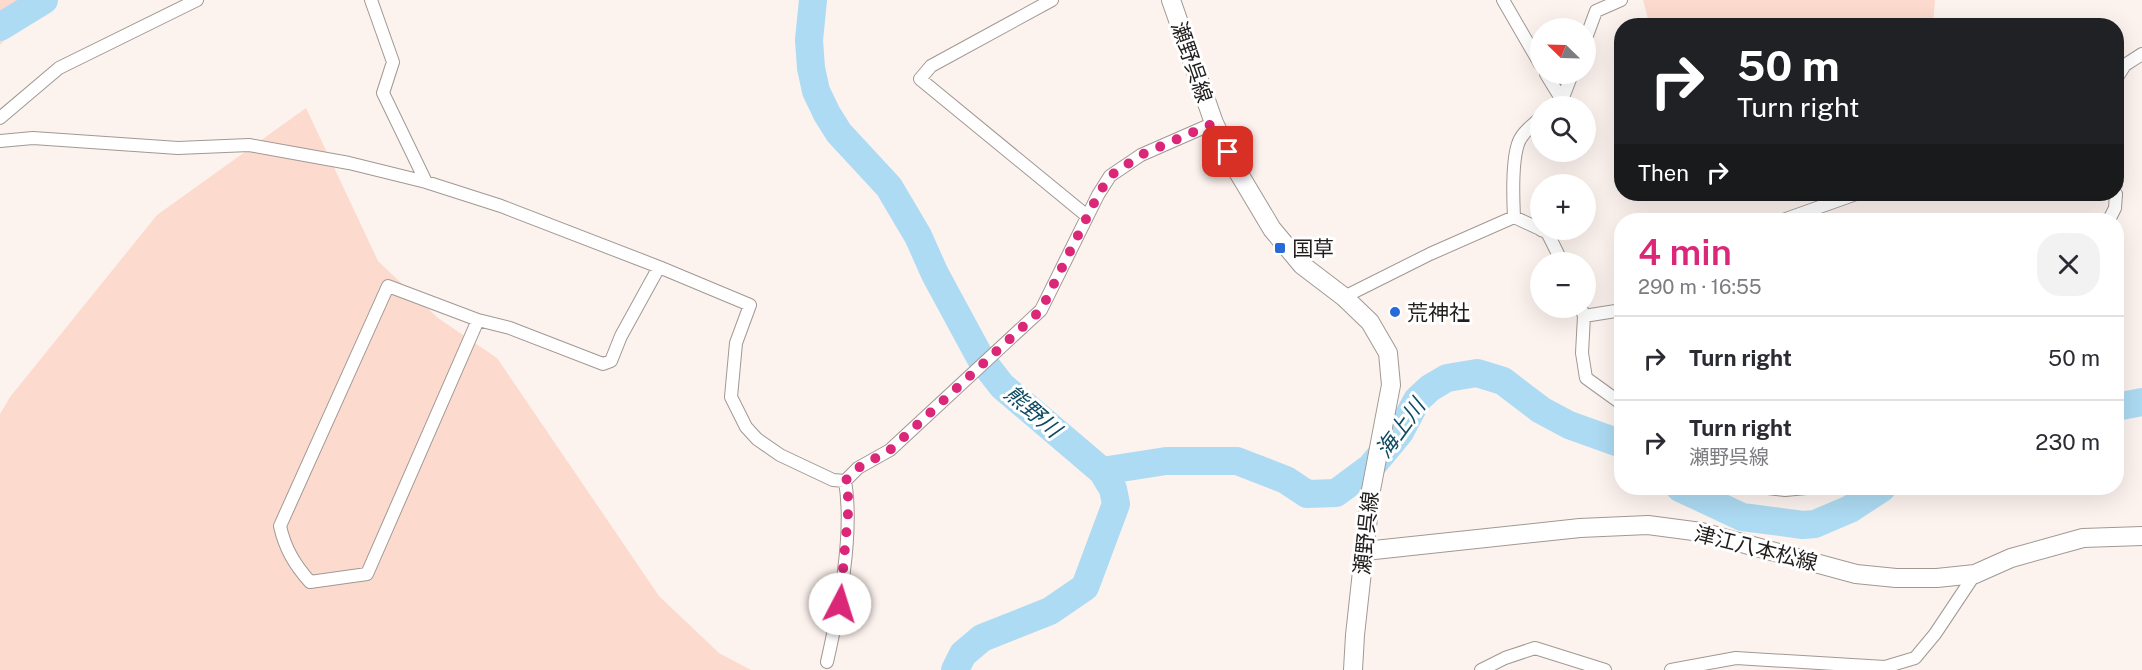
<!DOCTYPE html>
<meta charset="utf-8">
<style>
body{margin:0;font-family:"Public Sans","Noto Sans JP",sans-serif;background:#f2f2f3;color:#2b2b33;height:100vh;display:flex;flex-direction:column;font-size:22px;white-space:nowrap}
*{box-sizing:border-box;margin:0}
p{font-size:20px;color:#7c7c81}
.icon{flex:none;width:33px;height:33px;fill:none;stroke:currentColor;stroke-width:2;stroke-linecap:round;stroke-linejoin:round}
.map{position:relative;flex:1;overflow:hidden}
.drawer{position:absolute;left:1614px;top:213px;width:510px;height:282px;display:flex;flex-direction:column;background:#fff;border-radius:24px;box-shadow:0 6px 24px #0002}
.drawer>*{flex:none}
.hud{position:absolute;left:1614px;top:18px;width:510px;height:183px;border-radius:24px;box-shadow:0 6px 24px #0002;background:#202124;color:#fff;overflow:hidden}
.needle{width:39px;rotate:293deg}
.controls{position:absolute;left:1530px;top:18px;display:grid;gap:12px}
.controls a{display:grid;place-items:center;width:66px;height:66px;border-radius:50%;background:#fff;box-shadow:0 6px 24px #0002;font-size:30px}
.pin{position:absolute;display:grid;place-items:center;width:51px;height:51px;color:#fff;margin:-26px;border-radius:12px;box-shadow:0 3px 9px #0006}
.me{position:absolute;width:66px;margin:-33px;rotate:5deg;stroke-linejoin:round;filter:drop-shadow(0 0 4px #0008)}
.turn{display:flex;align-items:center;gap:21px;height:126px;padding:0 24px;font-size:27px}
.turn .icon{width:78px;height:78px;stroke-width:2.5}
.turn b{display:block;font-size:42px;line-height:51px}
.then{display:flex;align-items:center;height:57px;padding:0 24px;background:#0003;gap:12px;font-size:22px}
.round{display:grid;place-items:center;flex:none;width:63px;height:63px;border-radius:24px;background:#f2f2f3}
.headline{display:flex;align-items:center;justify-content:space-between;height:102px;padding:0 24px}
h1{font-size:36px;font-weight:600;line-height:45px;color:#db2777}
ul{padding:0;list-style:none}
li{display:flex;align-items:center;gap:18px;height:84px;padding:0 24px;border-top:2px solid #e1e1e2}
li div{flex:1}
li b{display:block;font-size:22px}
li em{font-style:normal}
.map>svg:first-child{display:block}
.green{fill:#fcdbce}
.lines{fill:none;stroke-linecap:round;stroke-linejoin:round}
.river{stroke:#addbf3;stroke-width:28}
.minor-casing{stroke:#a19894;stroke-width:14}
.secondary-casing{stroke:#a19894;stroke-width:20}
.minor{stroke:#fff;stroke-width:12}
.secondary{stroke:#fff;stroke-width:18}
.route{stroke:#db2777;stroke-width:10;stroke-dasharray:0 18}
.poi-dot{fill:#286ad7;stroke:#fff;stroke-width:2}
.labels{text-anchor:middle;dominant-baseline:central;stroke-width:6;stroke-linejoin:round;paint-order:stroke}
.street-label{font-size:21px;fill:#211d1c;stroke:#fff}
.poi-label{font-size:21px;fill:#211d1c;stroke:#fff;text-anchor:start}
.water-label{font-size:22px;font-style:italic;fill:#0d4b62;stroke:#fff}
</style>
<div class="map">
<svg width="2142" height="670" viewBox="0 0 2142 670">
<rect width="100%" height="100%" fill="#fcf2ee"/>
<path class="green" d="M0 0H41L0 45Z
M1643 0H1935L1933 25 1650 26Z
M306 108 378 261 438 318 497 358 659 596 719 653 751 670H0V414L10 397 157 215Z"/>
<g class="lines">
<path class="river" d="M813 0 809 40 811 68 816 91 827 114 839 133 889 187 918 236 935 274 981 359 1002 386 1102 471 1113 489 1116 504 1085 587 1050 611 982 638 963 654 955 670
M0 27 44 0
M2116 407 2142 402
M1102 471 1166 461H1237L1286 480 1307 494 1336 493 1371 467 1400 432 1417 400 1430 388 1447 378 1477 373 1503 381 1541 410 1569 425 1622 444
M1680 488 1742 517 1803 525 1815 524 1850 509 1882 488"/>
<defs>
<path id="minor" d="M371 0 393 62 383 93 426 182
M1052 0 931 66 920 79 1087 216
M1503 0 1540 64
M1586 38 1596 11 1621 0
M1546 74 1562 100
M2116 79 2125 65 2142 54
M1554 106 1562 100 1572 74
M0 118 59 68 197 0
M0 141 33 138 178 148 249 145 349 163 426 182 501 206 659 267 750 305 736 343 731 397 746 427 757 439 780 455 833 480 845 481
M2116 143V184
M1514 217C1513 197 1512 162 1518 144 1521 133 1533 125 1540 118
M1783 220 1856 194
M2109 220 2115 208 2116 194
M1541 230 1547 232 1562 262
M388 286 478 320 367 574 310 582C295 565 285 549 280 526Z
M1344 297 1430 254 1514 217 1540 229
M1581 308 1584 316 1582 353 1586 378 1622 404
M1584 316 1622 310
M478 320 510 328 603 364 611 361 621 336 659 267
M845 481 858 468 890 450 1041 310 1098 195 1110 176 1141 155 1214 123
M1768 488 1785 490 1806 488
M827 662C839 609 854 534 845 481
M1481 670 1505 658 1535 648 1605 670
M1671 670 1736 658 1885 667 1915 658 1935 634 1975 574"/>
<path id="secondary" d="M1171 0 1214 123 1235 167 1272 229 1302 265 1344 297 1370 322 1388 353 1391 385 1371 490 1355 635 1353 670
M1365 551 1580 528 1648 525 1701 532 1856 574 1896 578H1937L1975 574 2011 558 2083 538 2142 536"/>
</defs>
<use href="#minor" class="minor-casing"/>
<use href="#secondary" class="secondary-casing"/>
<use href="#minor" class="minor"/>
<use href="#secondary" class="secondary"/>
</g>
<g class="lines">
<path class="route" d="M840 604 849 502 845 481 858 468 890 450 1041 310 1098 195 1110 176 1141 155 1214 123 1228 152"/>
</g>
<g class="poi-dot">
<rect x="1274" y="242" width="12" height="12" rx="3"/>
<circle cx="1395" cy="312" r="6"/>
</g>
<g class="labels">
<g class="street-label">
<text transform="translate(1192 62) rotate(71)">瀬野呉線</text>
<text transform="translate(1366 533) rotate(-84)">瀬野呉線</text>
<text transform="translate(1756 548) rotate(14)">津江八本松線</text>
</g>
<g class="poi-label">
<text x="1292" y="248">国草</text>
<text x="1407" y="312">荒神社</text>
</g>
<g class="water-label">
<text transform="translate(1033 411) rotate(41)">熊野川</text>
<text transform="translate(1400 428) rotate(-54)">海上川</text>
</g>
</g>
</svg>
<div class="controls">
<a><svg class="needle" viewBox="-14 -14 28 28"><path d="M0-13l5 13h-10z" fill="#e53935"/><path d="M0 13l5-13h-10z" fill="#7c7c81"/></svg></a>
<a><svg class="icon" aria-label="search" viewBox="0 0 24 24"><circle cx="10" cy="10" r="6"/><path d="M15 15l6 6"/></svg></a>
<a>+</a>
<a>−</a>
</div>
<div class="pin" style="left:1228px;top:152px;background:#d93025"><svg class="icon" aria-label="arrive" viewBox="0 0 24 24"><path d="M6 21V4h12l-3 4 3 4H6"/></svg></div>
<svg class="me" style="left:840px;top:604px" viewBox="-20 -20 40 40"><circle r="19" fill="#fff"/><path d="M0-13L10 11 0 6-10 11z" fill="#db2777"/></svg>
<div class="hud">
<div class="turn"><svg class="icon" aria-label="right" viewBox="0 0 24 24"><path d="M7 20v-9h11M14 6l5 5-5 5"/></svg><div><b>50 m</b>Turn right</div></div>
<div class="then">Then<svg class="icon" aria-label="right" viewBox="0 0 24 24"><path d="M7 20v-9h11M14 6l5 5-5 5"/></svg></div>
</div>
<section class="drawer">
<div class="headline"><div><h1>4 min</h1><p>290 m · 16:55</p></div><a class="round"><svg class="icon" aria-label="close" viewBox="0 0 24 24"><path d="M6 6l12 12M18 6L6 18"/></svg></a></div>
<ul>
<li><svg class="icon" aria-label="right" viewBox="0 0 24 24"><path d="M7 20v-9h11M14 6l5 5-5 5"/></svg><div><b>Turn right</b></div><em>50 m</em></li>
<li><svg class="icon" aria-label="right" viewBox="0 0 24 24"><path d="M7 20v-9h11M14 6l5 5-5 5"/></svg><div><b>Turn right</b><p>瀬野呉線</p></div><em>230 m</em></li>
</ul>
</section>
</div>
